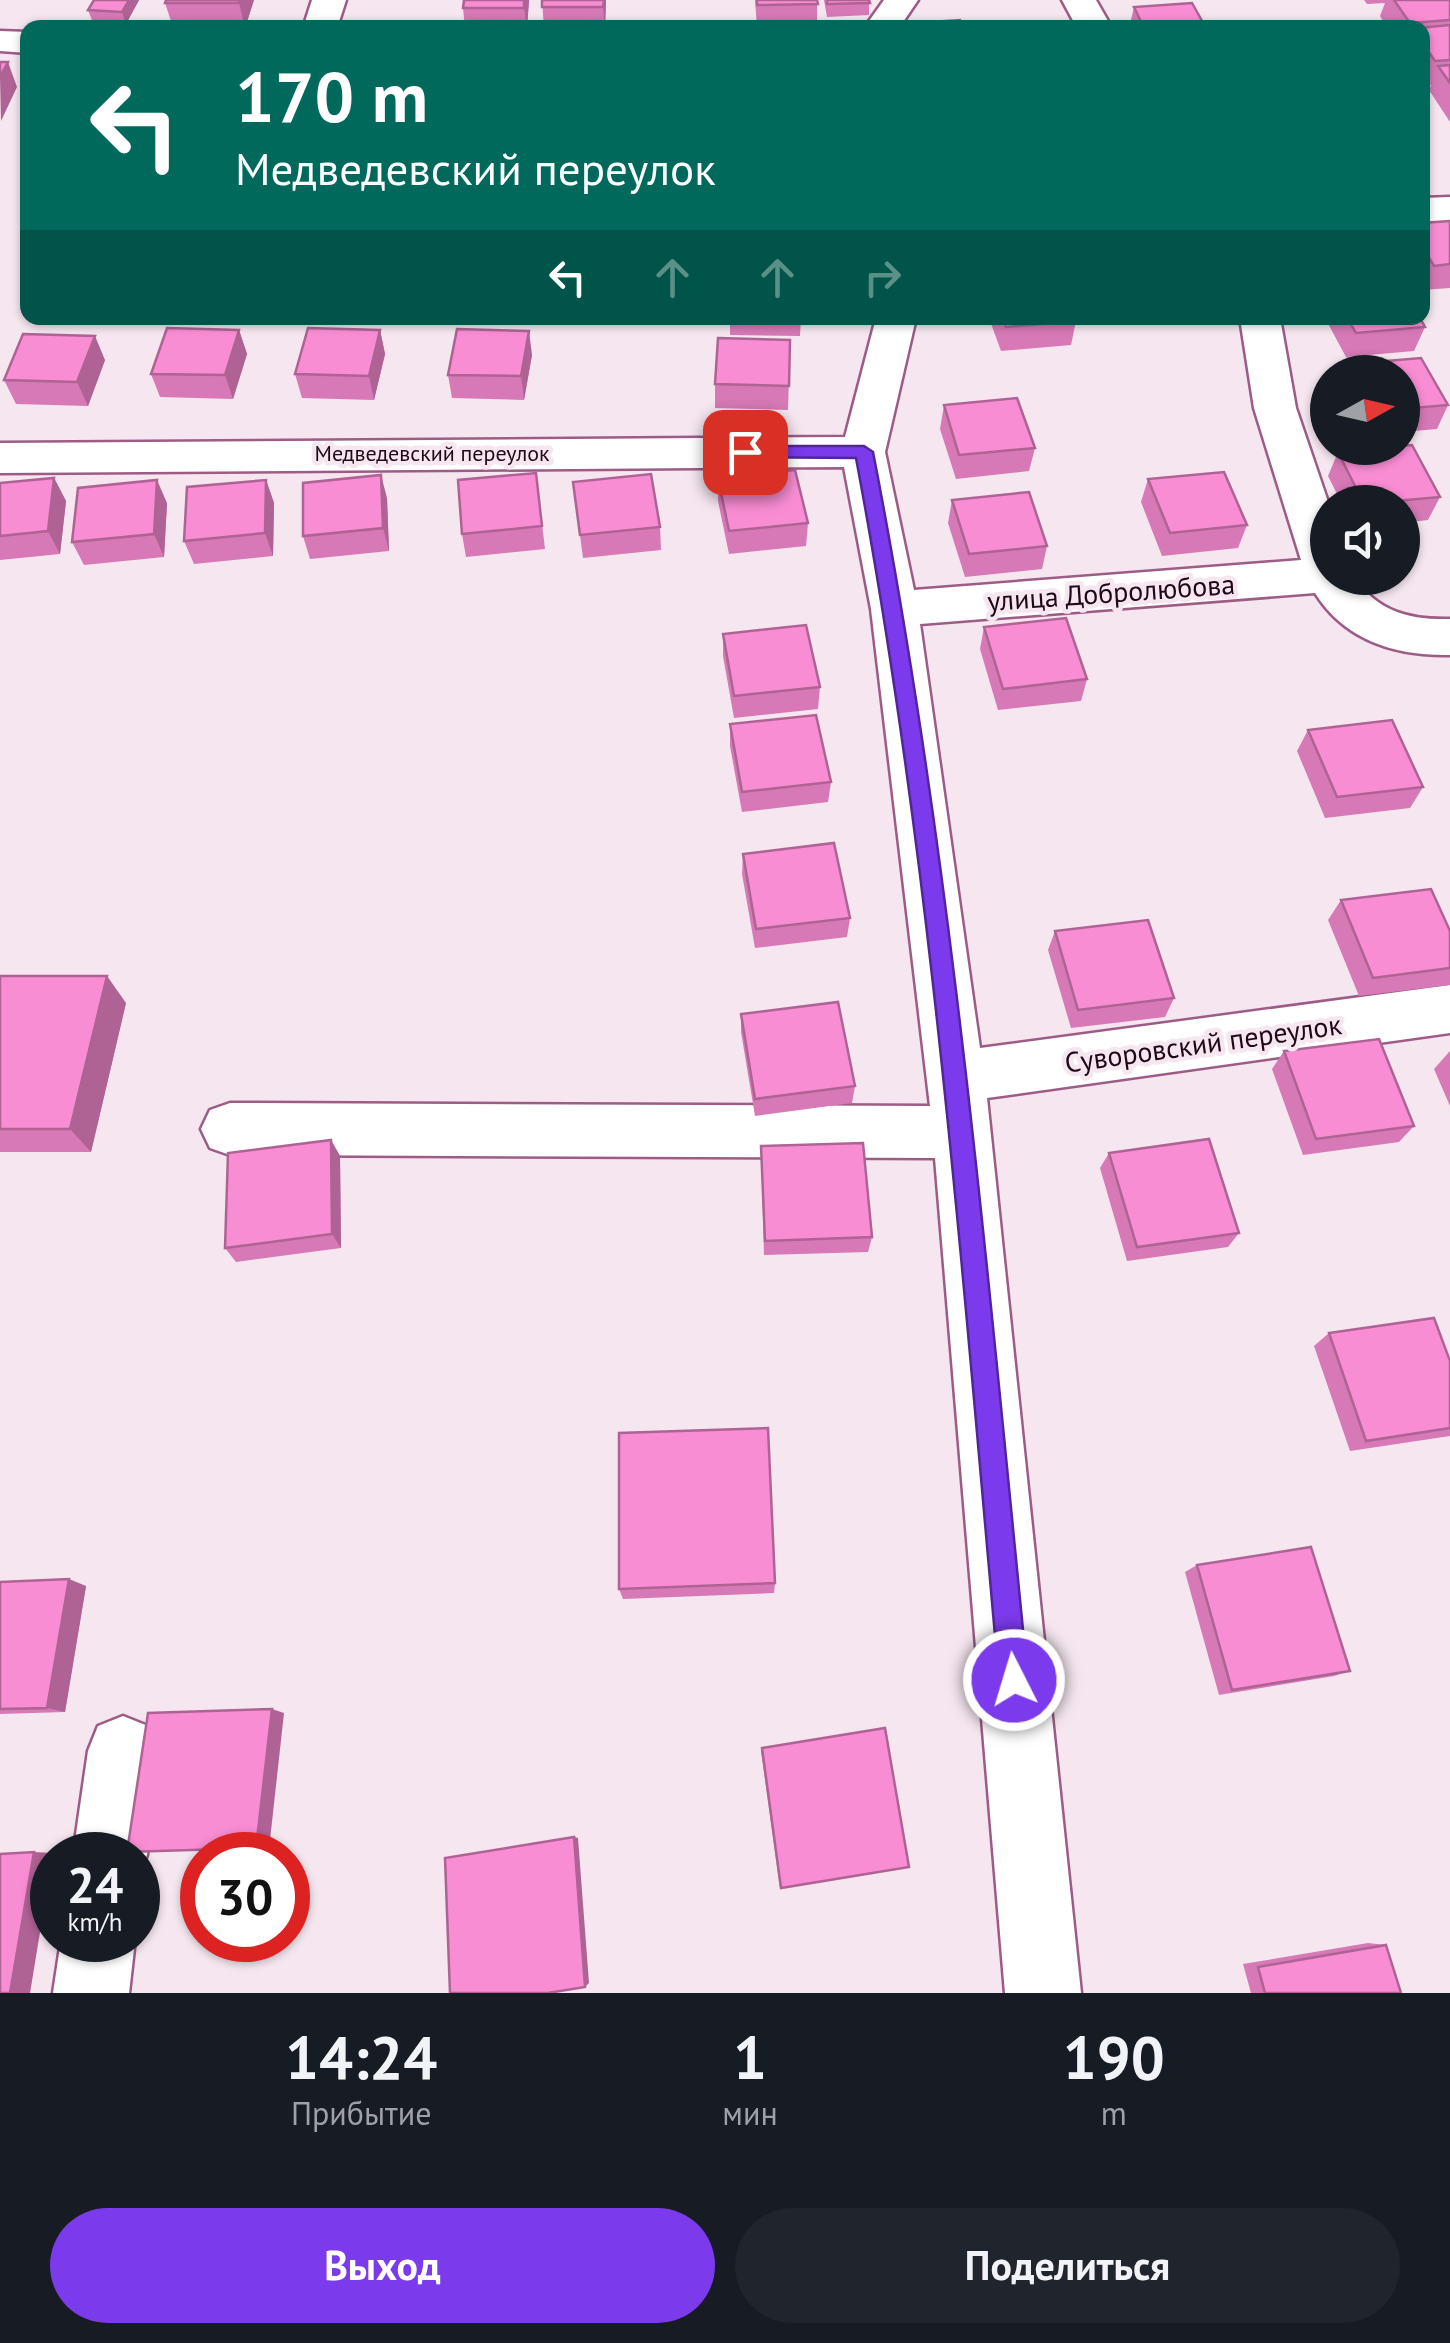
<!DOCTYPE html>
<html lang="ru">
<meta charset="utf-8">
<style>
body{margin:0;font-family:"PT Sans",sans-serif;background:#20242c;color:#f1f3f6;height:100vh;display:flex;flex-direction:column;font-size:38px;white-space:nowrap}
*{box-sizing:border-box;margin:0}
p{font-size:32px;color:#9ea1a6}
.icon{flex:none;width:55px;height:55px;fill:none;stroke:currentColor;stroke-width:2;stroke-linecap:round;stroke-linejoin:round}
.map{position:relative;height:1993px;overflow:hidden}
.side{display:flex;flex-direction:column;background:#171b24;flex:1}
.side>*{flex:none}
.hud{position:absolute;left:20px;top:20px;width:1410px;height:305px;border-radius:20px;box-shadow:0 2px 8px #0004;background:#00695c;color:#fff;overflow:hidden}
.needle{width:65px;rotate:82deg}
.fabs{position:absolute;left:1310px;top:355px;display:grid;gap:20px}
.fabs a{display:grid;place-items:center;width:110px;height:110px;border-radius:50%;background:#171b24;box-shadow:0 2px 8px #0004;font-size:50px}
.speed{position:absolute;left:30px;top:1832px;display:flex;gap:20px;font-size:50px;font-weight:700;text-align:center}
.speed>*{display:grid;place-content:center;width:130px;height:130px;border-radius:50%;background:#171b24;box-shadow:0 2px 8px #0004;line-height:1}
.speed small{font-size:25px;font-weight:400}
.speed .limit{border:15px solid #d22;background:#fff;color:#111}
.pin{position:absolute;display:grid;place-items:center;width:85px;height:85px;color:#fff;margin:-42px;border-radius:20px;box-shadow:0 5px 15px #0006}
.me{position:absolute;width:110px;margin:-55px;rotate:355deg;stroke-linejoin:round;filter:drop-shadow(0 0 8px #0008)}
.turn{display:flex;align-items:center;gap:35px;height:210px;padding:0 50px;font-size:45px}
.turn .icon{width:130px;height:130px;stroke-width:2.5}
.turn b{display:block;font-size:70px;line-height:85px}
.lanes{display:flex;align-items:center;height:95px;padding:0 50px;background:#0003;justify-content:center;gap:50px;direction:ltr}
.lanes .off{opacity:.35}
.eta{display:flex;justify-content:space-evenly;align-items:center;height:170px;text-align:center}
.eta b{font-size:60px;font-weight:600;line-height:70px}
.cta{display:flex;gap:20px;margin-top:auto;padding:20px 50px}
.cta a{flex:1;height:115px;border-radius:60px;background:#7c3aed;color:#fff;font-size:40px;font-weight:600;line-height:115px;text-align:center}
.cta a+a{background:#20242c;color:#f1f3f6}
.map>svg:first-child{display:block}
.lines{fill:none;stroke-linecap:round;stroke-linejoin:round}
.minor-casing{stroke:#9d5c86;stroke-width:5}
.minor{fill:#fff;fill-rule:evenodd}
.wall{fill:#d679b6}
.shaded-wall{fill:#ae6394}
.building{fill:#f98dd4;stroke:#ae6394;stroke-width:2.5}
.route{fill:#7c3aed;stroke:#51269a;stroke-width:2.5}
.labels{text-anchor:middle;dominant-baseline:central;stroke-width:9;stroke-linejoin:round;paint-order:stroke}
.far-street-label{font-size:22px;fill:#210819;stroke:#f5e6ef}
.street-label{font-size:28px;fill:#210819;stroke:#f5e6ef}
</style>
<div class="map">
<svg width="1450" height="1993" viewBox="0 0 1450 1993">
<rect width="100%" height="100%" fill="#f5e6ef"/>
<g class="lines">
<defs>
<path id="minor" d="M312 0H346L337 28H303Z
M884 0H918L899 28H864Z
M1062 0H1096L1112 28H1077Z
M0 31 28 32V53L0 51Z
M1450 197V221L1422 222V198Z
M876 318H916L885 452 914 590 1301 560 1254 408 1240 318H1280L1296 408 1328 502V578H1354C1379 612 1409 620 1450 619V655C1396 656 1345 641 1315 593L920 624 980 1048 1450 985V1033L987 1098 1081 1993H1005L935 1158 230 1155 210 1148 201 1129 210 1110 230 1103 930 1106 871 609 844 467 0 473V443L845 437Z
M123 1716 148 1726 158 1751 147 1855 138 1877V1855H73L88 1751 98 1726Z
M61 1940H135L129 1993H53Z"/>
</defs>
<use href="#minor" class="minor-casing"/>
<use href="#minor" class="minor"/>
</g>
<path class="wall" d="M94 0H139L126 24 93 23 88 10Z
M166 0H254L245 28 173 27 165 3Z
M464 0H529L527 28H465L463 8Z
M542 0H606L605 28H544Z
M755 0H817V28H757Z
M824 0H869V15L827 17Z
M1364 0H1450V122L1429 90 1431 85H1425L1422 81V28H1387L1380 16 1385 3 1367 4Z
M1134 7 1206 28H1129Z
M1450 221V288L1423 290 1422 223Z
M730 318H801L800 336 730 335Z
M989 318H1075L1076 321 1071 345 1001 351Z
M1325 318H1420L1425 327 1414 351 1346 357Z
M239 330 247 354 233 399 160 397 151 374Z
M380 330 385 354 374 400 302 398 295 374Z
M790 340 788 410 715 408V384Z
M532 355 524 400 452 398 448 375Z
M1421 358 1448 405 1437 429 1402 432V372H1347L1350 364Z
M105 360 88 406 16 404 4 380Z
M944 405 1035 448 1029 471 956 479 940 429Z
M1338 452 1440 497 1428 520 1402 523V502H1341L1328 476Z
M536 473 545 549 466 557 462 534Z
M54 478 66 501 60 554 0 560V483Z
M718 478 808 523 806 546 729 554 718 501Z
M1148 479 1247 525 1238 548 1162 556 1141 502Z
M266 480 274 503 273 556 194 564 184 541Z
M573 482 660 527 661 550 583 558Z
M387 498 389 551 310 559 303 536Z
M952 500 1047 546 1042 569 965 577 948 523Z
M167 503 164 557 84 565 72 542Z
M984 627 1087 679 1081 701 998 710 980 649Z
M723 634 820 687 818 709 734 718 723 656Z
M730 724 831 782 828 802 742 812 730 746Z
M1308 730 1423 787 1410 808 1325 818 1297 751Z
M743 854 850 918 847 937 755 948 742 874Z
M1341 900 1450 931V985L1359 996 1328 920Z
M1055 931 1174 998 1165 1017 1071 1028 1048 950Z
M0 976 126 1003 91 1152H0Z
M741 1014 855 1086 852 1103 755 1116 741 1032Z
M1284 1051 1414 1126 1399 1142 1303 1155 1272 1069Z
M1450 1051V1106L1434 1069Z
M331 1140 340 1156 341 1248 236 1262 225 1248Z
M761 1146 872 1237 868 1252 764 1255Z
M1109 1153 1239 1233 1228 1247 1127 1261 1100 1168Z
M1329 1333 1450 1361V1436L1350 1451 1314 1346Z
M1197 1565 1350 1671 1334 1676 1219 1695 1185 1572Z
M0 1582 86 1586 65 1712 0 1714Z
M775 1583 774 1593 623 1599 619 1589Z
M762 1748 781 1888H780L761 1751Z
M1368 1943 1386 1945 1401 1993H1251L1243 1964Z"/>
<path class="shaded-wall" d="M129 0H139L126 24 122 12Z
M240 0H254L245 28 239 3Z
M524 0H529L527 28 524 8Z
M604 0H606L605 28 603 7Z
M8 62 17 87 1 121 0 77Z
M239 330 247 354 233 399 225 375Z
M380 330 385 354 374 400 369 376Z
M529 331 532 355 524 400 521 376Z
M95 336 105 360 88 406 77 382Z
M381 475 387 498 389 551 383 528Z
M54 478 66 501 60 554 48 531Z
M157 480 167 503 164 557 154 534Z
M266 480 274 503 273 556 265 533Z
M107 976 126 1003 91 1152 70 1129Z
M331 1140 340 1156 341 1248 332 1234Z
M69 1579 86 1586 65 1712 47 1708Z
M272 1709 284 1713 269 1849 256 1848Z
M574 1837 578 1838 589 1983 585 1987Z
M34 1852 53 1853 30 1993H10Z"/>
<path class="building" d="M94 0H129L122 12 88 10Z
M166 0H240L239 3H165Z
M464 0H524V8H463Z
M542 0H604L603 7H542Z
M757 0H817L818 4 757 5Z
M827 0H869L870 3 827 4Z
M1394 0H1450V20L1410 23Z
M1192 3 1206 28H1144L1134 7Z
M960 20 963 28H902L901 24Z
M1450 25V60L1435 61 1422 42V28H1419Z
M0 62H8L0 77Z
M1450 65V83L1438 66Z
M1450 221V264L1434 266 1422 246V223Z
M1002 318H1075L1076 321 1006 327Z
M1347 318H1420L1425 327 1356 333Z
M167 328 239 330 225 375 151 374Z
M308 328 380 330 369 376 295 374Z
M457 329 529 331 521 376 448 375Z
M23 334 95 336 77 382 4 380Z
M718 338 790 340 789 386 715 384Z
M1421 358 1448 405 1402 409V372H1355L1350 364Z
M1017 398 1035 448 959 455 944 405Z
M1412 445 1440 497 1385 502H1363L1338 452 1385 448H1402V446Z
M795 470 808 523 729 531 718 478Z
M1224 472 1247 525 1170 533 1148 479Z
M536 473 542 526 462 534 458 480Z
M651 474 660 527 580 535 573 482Z
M381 475 383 528 303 536V483Z
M54 478 48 531 0 536V483Z
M157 480 154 534 72 542 78 488Z
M266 480 265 533 184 541 187 487Z
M1029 492 1047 546 969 554 952 500Z
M1066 618 1087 679 1003 689 984 627Z
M806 625 820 687 734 696 723 634Z
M816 715 831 782 742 792 730 724Z
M1392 720 1423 787 1337 797 1308 730Z
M834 843 850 918 756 929 743 854Z
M1431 889 1450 931V968L1373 978 1341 900Z
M1148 920 1174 998 1078 1010 1055 931Z
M0 976H107L70 1129H0Z
M838 1002 855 1086 755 1099 741 1014Z
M1379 1039 1414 1126 1316 1139 1284 1051Z
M1209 1139 1239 1233 1137 1247 1109 1153Z
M331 1140 332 1234 225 1248 228 1153Z
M863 1143 872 1237 765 1241 761 1146Z
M1434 1318 1450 1361V1428L1366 1441 1329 1333Z
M768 1428 775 1583 619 1589V1433Z
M1311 1547 1350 1671 1232 1690 1197 1565Z
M69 1579 47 1708 0 1709V1582Z
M272 1709 256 1848 127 1852 148 1713Z
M885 1728 909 1867 781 1888 762 1748Z
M574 1837 585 1987 548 1993H450L445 1858Z
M34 1852 10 1993H0V1854Z
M1386 1945 1401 1993H1265L1258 1967Z"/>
<path class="route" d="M745 446H864L873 452C952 857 987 1270 1028 1680L1024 1690 1014 1694 1003 1690 999 1680C962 1272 932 862 856 458L739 457V448Z"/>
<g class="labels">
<g class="far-street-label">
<text x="432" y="453">Медведевский переулок</text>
</g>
<g class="street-label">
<text transform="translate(1111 592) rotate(-4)">улица Добролюбова</text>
<text transform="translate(1203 1043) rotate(-8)">Суворовский переулок</text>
</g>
</g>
</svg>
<div class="fabs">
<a><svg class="needle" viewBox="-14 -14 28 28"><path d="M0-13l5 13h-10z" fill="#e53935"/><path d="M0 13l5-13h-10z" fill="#9ea1a6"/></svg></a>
<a><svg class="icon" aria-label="sound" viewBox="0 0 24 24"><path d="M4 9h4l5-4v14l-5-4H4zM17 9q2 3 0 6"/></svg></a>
</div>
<div class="speed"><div>24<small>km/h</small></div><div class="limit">30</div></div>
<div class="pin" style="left:745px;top:452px;background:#d93025"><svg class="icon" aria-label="arrive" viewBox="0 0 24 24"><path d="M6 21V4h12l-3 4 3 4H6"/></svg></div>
<svg class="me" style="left:1014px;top:1680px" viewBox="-20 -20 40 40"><circle r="17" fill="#7c3aed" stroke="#fff" stroke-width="3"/><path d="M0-11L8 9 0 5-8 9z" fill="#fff"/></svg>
<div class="hud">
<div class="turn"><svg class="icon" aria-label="left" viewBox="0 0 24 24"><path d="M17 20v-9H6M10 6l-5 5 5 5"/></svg><div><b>170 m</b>Медведевский переулок</div></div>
<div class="lanes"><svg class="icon" aria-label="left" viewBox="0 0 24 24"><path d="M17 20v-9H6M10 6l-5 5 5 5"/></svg><svg class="icon off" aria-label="ahead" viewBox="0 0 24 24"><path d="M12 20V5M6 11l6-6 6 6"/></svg><svg class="icon off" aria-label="ahead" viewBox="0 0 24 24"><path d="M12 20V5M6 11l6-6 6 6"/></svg><svg class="icon off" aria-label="right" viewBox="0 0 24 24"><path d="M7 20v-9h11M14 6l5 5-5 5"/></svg></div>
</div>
</div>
<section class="side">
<div class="eta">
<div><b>14:24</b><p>Прибытие</p></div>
<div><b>1</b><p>мин</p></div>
<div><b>190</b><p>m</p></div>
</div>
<div class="cta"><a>Выход</a><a>Поделиться</a></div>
</section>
